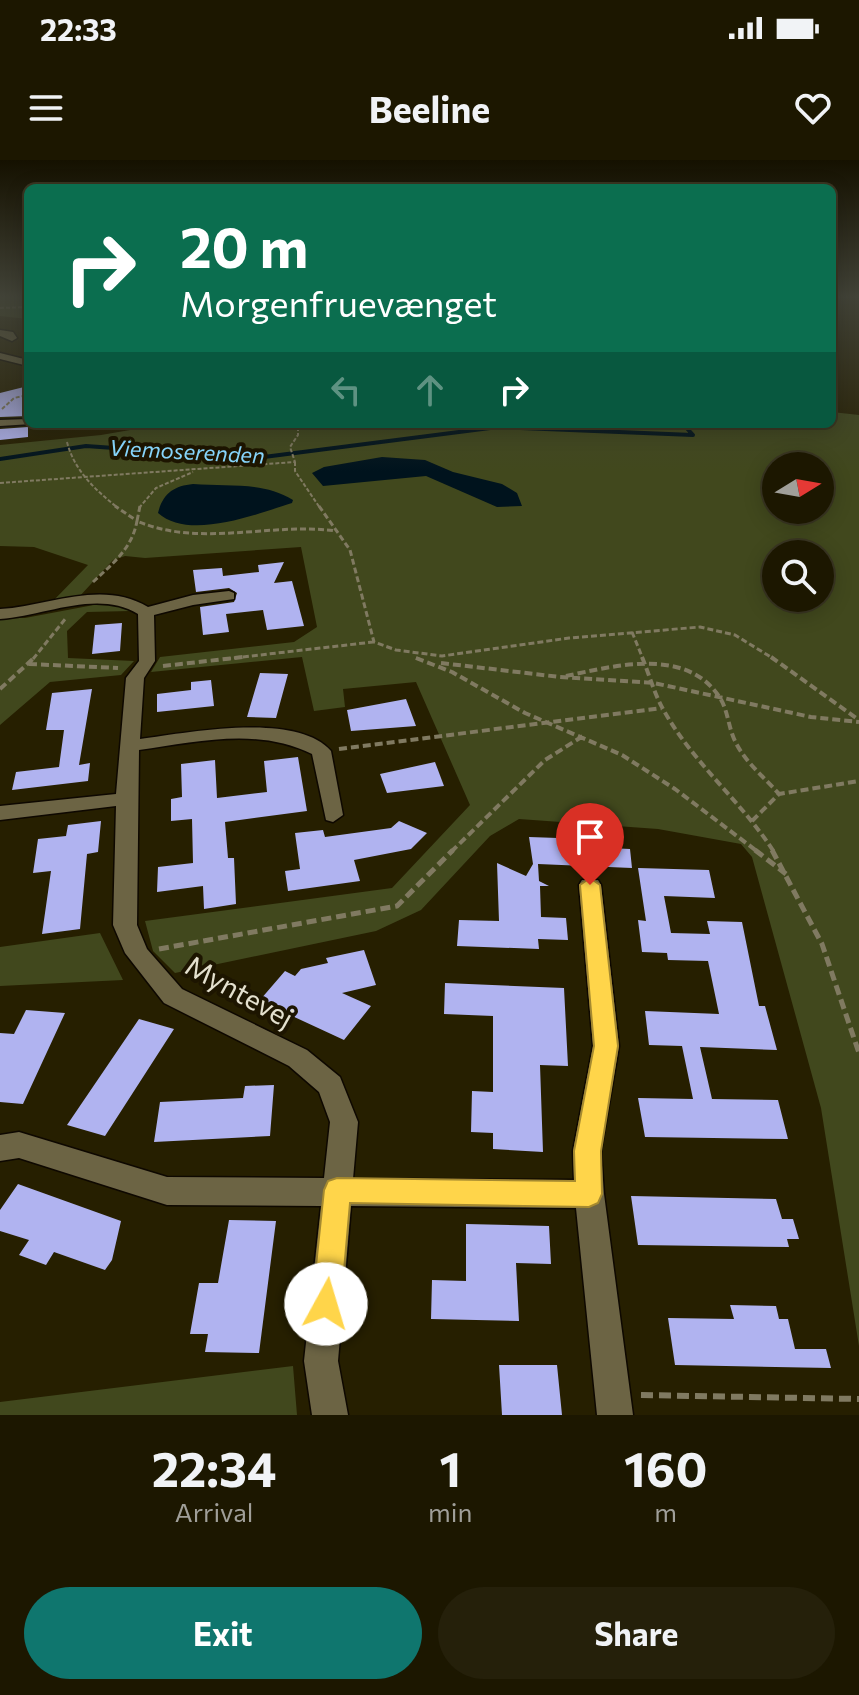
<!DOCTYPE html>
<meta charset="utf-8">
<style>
body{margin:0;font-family:Commissioner,sans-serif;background:#25200a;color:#f1f3f6;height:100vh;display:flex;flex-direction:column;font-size:30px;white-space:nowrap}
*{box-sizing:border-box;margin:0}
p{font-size:26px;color:#a09f99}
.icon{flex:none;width:44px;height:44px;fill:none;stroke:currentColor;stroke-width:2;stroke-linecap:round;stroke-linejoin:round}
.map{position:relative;height:1255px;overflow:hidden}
.sheet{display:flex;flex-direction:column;background:#1c1700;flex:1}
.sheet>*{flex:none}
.hud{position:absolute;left:24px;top:24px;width:812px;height:244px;border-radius:12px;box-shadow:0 4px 20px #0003,0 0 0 2px #3a3622;background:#0b6e4f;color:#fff;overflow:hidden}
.needle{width:52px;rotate:79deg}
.controls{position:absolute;left:762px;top:292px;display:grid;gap:16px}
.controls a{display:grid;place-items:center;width:72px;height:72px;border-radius:50%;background:#1c1700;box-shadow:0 4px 20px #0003,0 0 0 2px #3a3622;font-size:40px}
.pin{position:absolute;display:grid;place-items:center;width:68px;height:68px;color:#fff;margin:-82px -34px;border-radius:50% 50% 50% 0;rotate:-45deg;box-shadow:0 0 8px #0007}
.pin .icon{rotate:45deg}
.me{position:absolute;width:88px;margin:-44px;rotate:6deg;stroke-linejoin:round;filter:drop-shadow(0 0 6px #0008)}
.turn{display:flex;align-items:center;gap:28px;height:168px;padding:0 24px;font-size:36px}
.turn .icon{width:104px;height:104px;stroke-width:2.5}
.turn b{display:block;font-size:56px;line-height:68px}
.lanes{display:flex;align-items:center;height:76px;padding:0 24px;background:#0003;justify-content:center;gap:40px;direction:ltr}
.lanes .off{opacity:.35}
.eta{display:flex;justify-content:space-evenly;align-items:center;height:136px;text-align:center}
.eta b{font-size:48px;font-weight:700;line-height:56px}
.cta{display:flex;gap:16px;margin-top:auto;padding:16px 24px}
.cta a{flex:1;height:92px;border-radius:48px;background:#0f766e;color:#fff;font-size:32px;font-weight:700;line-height:92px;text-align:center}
.cta a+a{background:#25200a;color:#f1f3f6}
.status{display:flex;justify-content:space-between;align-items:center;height:56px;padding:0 40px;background:#1c1700;direction:ltr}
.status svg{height:22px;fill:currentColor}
header{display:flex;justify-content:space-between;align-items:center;height:104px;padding:0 24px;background:#1c1700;font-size:36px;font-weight:700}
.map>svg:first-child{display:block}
.green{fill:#41481d;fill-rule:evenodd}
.water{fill:#00131d}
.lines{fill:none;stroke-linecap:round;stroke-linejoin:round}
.stream{stroke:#00131d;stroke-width:4}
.building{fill:#b0b3f0}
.street-casing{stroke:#0e0800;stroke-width:3}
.path-far4{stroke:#807a61;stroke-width:2;stroke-dasharray:4 2;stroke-linecap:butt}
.path-far3{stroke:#807a61;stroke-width:3;stroke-dasharray:6 3;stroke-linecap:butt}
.path-far2{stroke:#807a61;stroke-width:4;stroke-dasharray:8 4;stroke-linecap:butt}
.path-far1{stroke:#807a61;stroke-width:5;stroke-dasharray:10 5;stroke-linecap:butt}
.path{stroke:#807a61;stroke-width:6;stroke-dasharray:12 6;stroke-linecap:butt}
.street{fill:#6c6444;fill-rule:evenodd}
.route{fill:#ffd54a;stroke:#a68a30;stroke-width:2}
.labels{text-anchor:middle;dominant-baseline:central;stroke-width:8;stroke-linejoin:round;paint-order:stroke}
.far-water-label{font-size:22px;font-style:italic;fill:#87d5fb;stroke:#1d1500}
.near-street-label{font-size:28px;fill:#e4e0ce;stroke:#1d1500}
</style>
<div class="status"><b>22:33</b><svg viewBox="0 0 49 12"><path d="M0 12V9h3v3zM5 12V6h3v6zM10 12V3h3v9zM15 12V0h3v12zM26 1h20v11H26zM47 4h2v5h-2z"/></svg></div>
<header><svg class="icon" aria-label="menu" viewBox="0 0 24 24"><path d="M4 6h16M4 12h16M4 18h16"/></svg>Beeline<svg class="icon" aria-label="heart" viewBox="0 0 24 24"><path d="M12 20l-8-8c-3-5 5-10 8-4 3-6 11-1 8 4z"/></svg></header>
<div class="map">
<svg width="859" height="1255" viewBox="0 0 859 1255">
<rect width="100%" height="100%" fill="#261f00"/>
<path class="green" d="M0 136H28V159L0 156Z
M832 252 859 255V1186L821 948 752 697 741 684 658 669 519 659 490 676 421 750 376 771 175 813 153 791 145 761 392 728 470 645 416 522 343 529 345 547 314 551 302 497 151 512 160 497 294 482 317 467 301 387 145 398 125 396 113 400 79 437 53 441 88 405 34 387 0 386V285L101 275 165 264H832ZM776 306H820V350H776ZM776 394H820V438H776Z
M99 444 118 445 130 451 87 452 67 471 68 498 134 501 121 515 50 522 0 565V457L25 458Z
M100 773 123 820 0 826V787Z
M293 1206 297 1255H0V1242Z"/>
<path class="water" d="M382 297 425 300 453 312 502 324 517 333 522 346 497 347 426 316 323 326 312 313 324 307Z
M193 324C228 327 262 321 293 340L292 343C257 354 189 381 158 353 163 333 174 326 193 324Z"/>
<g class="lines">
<path class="stream" d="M0 299 86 286 256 298 498 267 693 275 683 264"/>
</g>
<path class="building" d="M28 226V256L0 257V233Z
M28 267V277L0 280V269Z
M284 402 274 423 292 421 304 466 267 470 263 450 226 454 229 472 203 475 200 447 234 442 237 433 229 428 196 432 193 410 222 408 223 416 259 412 258 405Z
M122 463 120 491 92 494 95 465Z
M260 513 288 514 276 558 247 557Z
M211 520 214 546 157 552V534L191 530V522Z
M92 529 79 605 90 603 88 621 12 630 16 612 59 607 64 570H46L52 533Z
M406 539 416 566 351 571 347 550Z
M298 597 307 651 225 662 228 698H234L236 744 204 749 203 726 157 732 158 707 193 703 192 659 171 661V639L182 637 181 604 215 600 217 638 267 632 264 601Z
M435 602 444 626 387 633 380 614Z
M101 661 98 692 87 694 80 769 42 774 51 711 33 713 38 679 66 676 68 665Z
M399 661 427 673 411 689 354 700 360 721 288 731 285 711 300 709 295 673 323 670 325 677 391 668Z
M529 677 587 679 588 687 630 689 632 708 538 704 539 721 549 726H540L541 757 566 758 568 780 538 779 539 789 457 786 459 760 499 761 497 703 526 716 533 704Z
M638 708 709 710 715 738 664 736 671 773 710 774 707 761 742 762 759 846H765L777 890 700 887 712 939 778 940 788 979 645 977 638 938 693 939 682 886 649 885 645 851 719 854 708 801 668 800 667 793 642 792 638 760 646 761Z
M364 790 376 825 342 833 371 846 344 880 290 855 277 858 276 847 260 840 285 811 295 816 301 809 328 803 326 798Z
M445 823 564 828 568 906 540 905 543 992 493 989V973L471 972 472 931 493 932V856L444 854Z
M26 850 65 853 23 944 0 942V873L14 874Z
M139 859 174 869 105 976 67 965Z
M274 925 270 976 154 982 160 942 243 938 245 926Z
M18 1024 121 1061 112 1100 105 1110 54 1092 46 1105 19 1095 29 1080 0 1071V1050Z
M631 1036 776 1039 782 1059H793L799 1079H787L789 1087 638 1085Z
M229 1060 276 1061 259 1193 205 1192 208 1174H190L199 1123H218Z
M466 1064 549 1066 551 1104 516 1103 519 1161 431 1159 432 1120 466 1121Z
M730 1145 776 1146 779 1159H788L795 1189H826L831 1208 675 1205 668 1158 734 1159Z
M499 1205H557L562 1255H502Z"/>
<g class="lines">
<defs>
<path id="street" d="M0 170 13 172 17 178 12 181 0 176Z
M0 193 28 200V206L0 199Z
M28 259V264H32L0 266V260Z
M229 431 234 433V439L193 445 154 455 155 501 144 518 140 579C187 573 296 551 331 591L343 655 333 662 326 660 312 594C257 567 197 582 139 590L137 765 147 789 182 829 307 890 340 917 358 962 353 1019 574 1020 573 991 593 886 579 725 582 720H598L601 725 619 886 601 991 604 1034 633 1255H597L576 1048 351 1046 338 1201 348 1255H312L304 1201 321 1046 167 1045 19 998 0 1001V975L19 972 167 1017 324 1018 330 962 319 932 289 906 164 843 125 793 113 765 116 646 0 660V646L116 634 126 518 139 501 138 454C97 429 45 456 0 459V449C49 446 102 419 148 447L193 435Z"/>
</defs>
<use href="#street" class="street-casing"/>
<path class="path-far4" d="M0 148 28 147
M2 249 14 238 28 235
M42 266 62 264
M67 282C74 310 95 330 118 348
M295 302V311L320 348
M0 323 295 302 290 287 298 275V264
M139 348 156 328 193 312"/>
<path class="path-far3" d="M140 346 137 361C199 388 271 362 336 371
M319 346 350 390 374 482 396 490 442 496 569 478 700 467 735 475 774 499
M93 422C112 404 132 389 137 361L115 346
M632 472 643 499
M416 498 419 499
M33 499 66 458
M225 499 373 482"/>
<path class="path-far2" d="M642 497C649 514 654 533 663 549 692 602 742 642 774 692
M771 497 859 560
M416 498 452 512 525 553 622 595 675 629 758 692
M441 503 560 517 654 523 811 557 859 562
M29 504 118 508
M163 506 243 497
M566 516C614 506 684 487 718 535 728 548 728 567 735 581 745 602 764 617 779 634
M0 529 35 497
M339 589 662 548
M752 661 779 634 859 621
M451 692 545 600 583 576"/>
<path class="path-far1" d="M755 690 786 714
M772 690 822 784 859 893
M159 789 397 746 453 690"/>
<path class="path" d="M641 1235 859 1239"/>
<use href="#street" class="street"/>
</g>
<linearGradient id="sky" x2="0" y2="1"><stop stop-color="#151100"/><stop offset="0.44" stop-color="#414237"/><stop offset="1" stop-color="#414237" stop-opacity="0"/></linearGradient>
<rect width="859" height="311" fill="url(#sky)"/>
<path class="route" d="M590 718 600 725 618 886 601 991 602 1034 598 1043 589 1047 350 1043 341 1144 337 1155 326 1159 316 1155 312 1144 324 1030 328 1021 337 1018 575 1021 574 991 594 886 580 725Z"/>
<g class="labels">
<g class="far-water-label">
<text transform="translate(187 291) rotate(3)">Viemoserenden</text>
</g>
<g class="near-street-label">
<text transform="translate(240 831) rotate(29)">Myntevej</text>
</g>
</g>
</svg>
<div class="controls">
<a><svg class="needle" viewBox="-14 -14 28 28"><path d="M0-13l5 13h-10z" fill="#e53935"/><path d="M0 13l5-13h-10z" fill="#a09f99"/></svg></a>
<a><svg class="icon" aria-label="search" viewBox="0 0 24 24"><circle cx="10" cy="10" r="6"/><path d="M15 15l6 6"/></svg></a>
</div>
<div class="pin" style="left:590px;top:725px;background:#d93025"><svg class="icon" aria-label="arrive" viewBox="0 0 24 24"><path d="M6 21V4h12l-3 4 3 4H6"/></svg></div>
<svg class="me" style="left:326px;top:1144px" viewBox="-20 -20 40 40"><circle r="19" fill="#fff"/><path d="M0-13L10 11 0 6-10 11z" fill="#ffd54a"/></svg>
<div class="hud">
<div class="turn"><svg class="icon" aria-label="right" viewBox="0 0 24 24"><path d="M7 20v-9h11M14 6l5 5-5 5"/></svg><div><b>20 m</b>Morgenfruevænget</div></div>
<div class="lanes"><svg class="icon off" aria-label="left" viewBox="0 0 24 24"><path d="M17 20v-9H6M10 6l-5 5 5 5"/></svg><svg class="icon off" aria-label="ahead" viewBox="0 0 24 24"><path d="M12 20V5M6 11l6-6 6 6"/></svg><svg class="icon" aria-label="right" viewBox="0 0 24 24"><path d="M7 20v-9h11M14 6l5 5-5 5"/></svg></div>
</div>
</div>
<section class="sheet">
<div class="eta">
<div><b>22:34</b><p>Arrival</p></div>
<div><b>1</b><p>min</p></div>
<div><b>160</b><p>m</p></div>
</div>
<div class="cta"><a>Exit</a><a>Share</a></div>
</section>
